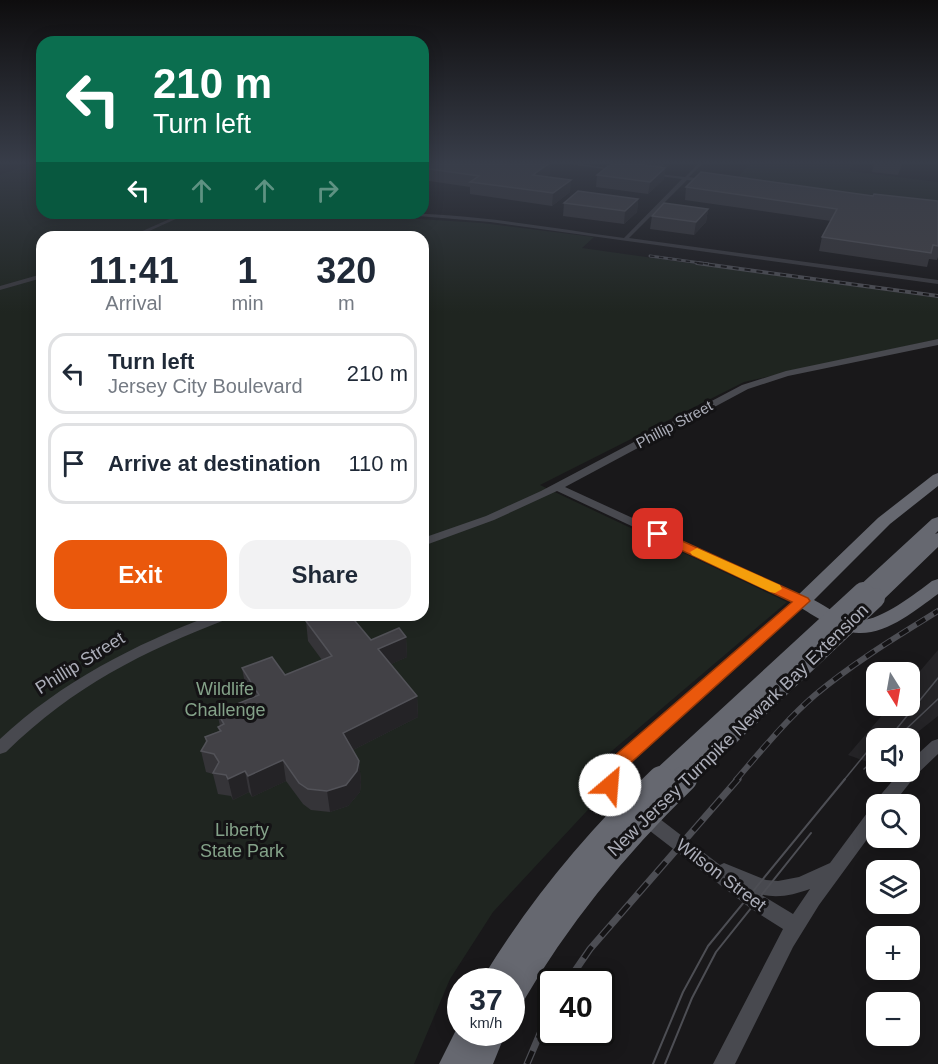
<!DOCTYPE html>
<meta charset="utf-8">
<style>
body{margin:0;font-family:Arial,sans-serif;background:#f2f2f3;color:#1f2937;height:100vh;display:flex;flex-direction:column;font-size:22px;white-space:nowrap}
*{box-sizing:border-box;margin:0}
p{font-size:20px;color:#747a83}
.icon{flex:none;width:33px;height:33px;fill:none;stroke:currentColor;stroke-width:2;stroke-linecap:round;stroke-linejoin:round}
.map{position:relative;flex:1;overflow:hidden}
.panel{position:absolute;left:36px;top:231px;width:393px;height:390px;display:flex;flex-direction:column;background:#fff;border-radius:18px;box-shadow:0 3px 15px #0003}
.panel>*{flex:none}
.top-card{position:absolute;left:36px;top:36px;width:393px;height:183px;border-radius:18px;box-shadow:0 3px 15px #0003;background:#0b6e4f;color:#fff;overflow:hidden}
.needle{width:39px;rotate:169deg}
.tools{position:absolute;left:866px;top:662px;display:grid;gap:12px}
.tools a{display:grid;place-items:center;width:54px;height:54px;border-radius:12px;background:#fff;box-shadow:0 3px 15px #0003;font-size:30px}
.speed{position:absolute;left:447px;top:968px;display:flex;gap:12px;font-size:30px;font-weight:700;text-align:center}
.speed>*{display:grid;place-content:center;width:78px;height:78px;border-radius:50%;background:#fff;box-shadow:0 3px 15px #0003;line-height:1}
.speed small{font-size:15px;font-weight:400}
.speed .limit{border:3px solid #111;border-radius:9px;background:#fff;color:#111}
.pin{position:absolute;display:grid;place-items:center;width:51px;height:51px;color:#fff;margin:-26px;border-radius:12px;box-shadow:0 3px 9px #0006}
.me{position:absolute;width:66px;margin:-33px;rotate:27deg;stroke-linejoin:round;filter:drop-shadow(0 0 4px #0008)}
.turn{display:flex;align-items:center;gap:21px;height:126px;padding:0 18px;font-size:27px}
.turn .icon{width:78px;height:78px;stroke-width:2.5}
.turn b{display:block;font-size:42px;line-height:51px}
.lanes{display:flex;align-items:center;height:57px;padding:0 18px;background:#0003;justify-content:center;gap:30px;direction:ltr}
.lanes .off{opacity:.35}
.eta{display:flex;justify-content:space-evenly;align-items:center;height:102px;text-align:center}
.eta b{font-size:36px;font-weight:700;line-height:42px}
.action{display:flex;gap:12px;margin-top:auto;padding:12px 18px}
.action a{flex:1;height:69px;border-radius:18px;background:#ea580c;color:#fff;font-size:24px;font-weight:700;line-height:69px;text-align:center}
.action a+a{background:#f2f2f3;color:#1f2937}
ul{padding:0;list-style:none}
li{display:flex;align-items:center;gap:18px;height:81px;margin:0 12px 9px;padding:0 6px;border:3px solid #e0e1e3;border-radius:18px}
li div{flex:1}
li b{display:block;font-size:22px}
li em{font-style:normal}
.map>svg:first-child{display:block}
.built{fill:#252427}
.green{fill:#1f2520;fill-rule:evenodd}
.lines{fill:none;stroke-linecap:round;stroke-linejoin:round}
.street{fill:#3a3a3f;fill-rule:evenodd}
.secondary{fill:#48494f;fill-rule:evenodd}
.highway{fill:#666870;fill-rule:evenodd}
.tram-far1{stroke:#4d4e54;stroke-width:1.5}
.tram{stroke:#4d4e54;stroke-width:2}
.rail-far3-casing{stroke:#4d4e54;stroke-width:3}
.rail-far2-casing{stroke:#4d4e54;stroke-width:4}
.rail-far1-casing{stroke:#4d4e54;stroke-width:6}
.rail-casing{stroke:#4d4e54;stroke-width:7}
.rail-far3{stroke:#141315;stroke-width:1.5;stroke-dasharray:4.5;stroke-linecap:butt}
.rail-far2{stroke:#141315;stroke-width:2;stroke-dasharray:6;stroke-linecap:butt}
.rail-far1{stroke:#141315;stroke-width:4;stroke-dasharray:10;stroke-linecap:butt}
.rail{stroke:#141315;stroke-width:4.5;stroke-dasharray:14;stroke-linecap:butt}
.highway-bridge-far1{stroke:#666870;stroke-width:20}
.highway-bridge{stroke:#666870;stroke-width:26}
.wall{fill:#353438}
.shaded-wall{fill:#242326}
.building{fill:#424146;stroke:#525258;stroke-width:1.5}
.route{fill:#ea580c;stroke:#983908;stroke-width:1.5}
.slow{fill:#f59e0b}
.labels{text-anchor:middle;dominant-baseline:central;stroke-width:6;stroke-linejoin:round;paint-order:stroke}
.street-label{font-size:15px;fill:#acaeb9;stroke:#141315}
.near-street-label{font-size:18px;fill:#acaeb9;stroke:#141315}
.near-park-label{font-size:18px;fill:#84a289;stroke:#141315}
</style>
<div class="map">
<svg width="938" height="1064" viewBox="0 0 938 1064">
<rect width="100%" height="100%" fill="#19181a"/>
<path class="built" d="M938 650V716L909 739 876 738V765L848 755 891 705H909V684Z"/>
<path class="green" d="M30 164H42V213H375L419 219 482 223 594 237 582 248 938 298V339L744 382 540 485 787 602 593 767 598 799 493 912 450 979 414 1064H0V175ZM42 237H423V615H42Z
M749 164H853L849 171 938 182V209L733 183Z"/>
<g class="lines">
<path class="street" d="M570 164H581L619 170 617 171Z
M698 164H702L689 177 706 180 708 182 687 180 629 238 938 280V284L490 222 394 214 392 213C469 213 547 227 624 238L682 179 652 175 650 173 685 177Z
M183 213H189L136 237H129Z
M42 274V278L0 290V286Z"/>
<path class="secondary" d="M938 339V345L788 376 748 389 565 487 807 598 809 601 625 767C618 775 616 782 622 790L720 865 724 863 766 880 778 881 799 877 830 863 870 809 876 807V827L819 905 793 947 735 1064H713L783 929 750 908 615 804C601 789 599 775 613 759L793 602 557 491 494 520 423 546V538L486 516 541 491 742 385 786 371ZM810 889 793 914 760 894C777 899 793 895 810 889Z
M212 615H232L230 618C140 653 75 685 6 752L0 754V739C62 681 134 645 212 615Z
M938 739V754L916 775 893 804H876V807L875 804 877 799 901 771H909V762L932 741Z"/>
<path class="highway" d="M938 473V486L890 524 814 600C827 607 842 618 857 620 878 623 915 594 932 581L938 579V594C917 609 888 634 859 633 837 632 815 616 796 605L793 601 796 597 878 518 933 475Z
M938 517V531L935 534 938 533V547L881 602H869L867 597 857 596 854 592 857 588 932 519Z
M460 1022V1032H506L493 1064H439Z"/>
<path class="tram-far1" d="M903 732 938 699
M889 738 938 678
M864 769 876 758
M844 780 876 741"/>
<path class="tram" d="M653 1064 683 992 708 946 845 779
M665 1064 692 998 716 952 811 833"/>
<defs>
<path id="rail-far3" d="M650 256 708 264"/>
<path id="rail-far2" d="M697 263 938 296"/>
<path id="rail-far1" d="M736 780C761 751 786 720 815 695 853 663 896 637 938 611"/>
<path id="rail" d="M568 981 590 949 738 779
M527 1064 550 1010"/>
</defs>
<use href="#rail-far3" class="rail-far3-casing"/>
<use href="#rail-far2" class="rail-far2-casing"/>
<use href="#rail-far1" class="rail-far1-casing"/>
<use href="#rail" class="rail-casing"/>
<use href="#rail-far3" class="rail-far3"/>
<use href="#rail-far2" class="rail-far2"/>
<use href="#rail-far1" class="rail-far1"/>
<use href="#rail" class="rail"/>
<path class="highway-bridge-far1" d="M659 780 863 592
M682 780 875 598"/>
<path class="highway-bridge" d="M496 981C542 906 597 840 661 779
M512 995C559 914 617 844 684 779"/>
</g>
<path class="wall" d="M423 164H550V174L547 176 570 192 552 206 470 194V187L423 180Z
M611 164H670L665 169 664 179 648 194 596 187 597 175Z
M874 164H902L898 175 872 172Z
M686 187 873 196 938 201V257L937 260 929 259 927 267 819 251 822 237 831 221 685 200Z
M638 199 637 212 624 224 563 216 564 203Z
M708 209 706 222 694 235 650 229 652 216Z
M306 621 371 640 406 637 407 657 391 664 417 696 418 717 353 750 359 761 361 782 360 792 348 806 330 812 311 810 303 804 286 781 252 797 249 792 233 800 231 796 218 794 213 774 206 772 201 751 206 743 205 737 219 731 218 727 220 726 217 712 252 698 246 689 242 668 285 675 322 660 308 641Z"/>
<path class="shaded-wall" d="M548 164H550V174L532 187 533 175Z
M663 164H670L665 169 664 179 648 194 650 182 662 170Z
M571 180 570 192 552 206 553 193Z
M638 199 637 212 624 224 625 211Z
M708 209 706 222 694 235 696 222Z
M406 637 407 657 380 669 378 649Z
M417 696 418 717 345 754 343 733Z
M283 760 286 781 252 797 248 776Z
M359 761 361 782 360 792 348 806 330 812 327 791Z
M245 771 249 792 233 800 228 779Z"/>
<path class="building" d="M423 164H548L533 175 571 180 553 193 470 182 479 176 423 168Z
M611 164H638L665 168 650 182 597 175Z
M701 172 873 196 874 194 938 201V246L933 245 931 253 822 237 837 209 686 187Z
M578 191 638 199 625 211 564 203Z
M664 203 708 209 696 222 652 216Z
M321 615H350L371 640 399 628 406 637 378 649 417 696 343 733 359 761 357 771 346 785 327 791 308 789 299 783 283 760 248 776 245 771 228 779 226 775 213 773 219 762 214 754 201 751 207 741 205 737 221 731 218 727 224 724 217 712 259 695 242 668 272 657 285 675 332 656 306 621Z"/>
<linearGradient id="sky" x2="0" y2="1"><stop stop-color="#0e0d0e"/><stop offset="0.52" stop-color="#383d49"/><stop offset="1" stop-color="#383d49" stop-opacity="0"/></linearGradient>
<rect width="938" height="313" fill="url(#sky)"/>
<path class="route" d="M658 530 808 598 810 601 625 768 621 774 616 790 610 793 603 790C597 778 604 767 612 758L792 602 653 537 651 534Z"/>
<path class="slow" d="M697 548 780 585 782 589 775 593 770 592 692 555 690 552Z"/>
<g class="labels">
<g class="street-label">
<text transform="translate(674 424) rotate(-28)">Phillip Street</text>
</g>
<g class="near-street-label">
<text transform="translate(80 663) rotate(-32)">Phillip Street</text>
<text transform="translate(738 730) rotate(-44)">New Jersey Turnpike Newark Bay Extension</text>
<text transform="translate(721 875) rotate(37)">Wilson Street</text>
</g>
<g class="near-park-label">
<text x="225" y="689">Wildlife<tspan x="225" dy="21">Challenge</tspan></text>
<text x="242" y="830">Liberty<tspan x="242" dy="21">State Park</tspan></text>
</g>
</g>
</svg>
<div class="tools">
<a><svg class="needle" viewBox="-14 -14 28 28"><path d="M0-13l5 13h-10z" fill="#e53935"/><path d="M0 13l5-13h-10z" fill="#747a83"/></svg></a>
<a><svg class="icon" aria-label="sound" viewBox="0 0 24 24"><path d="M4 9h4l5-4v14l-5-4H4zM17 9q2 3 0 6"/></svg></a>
<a><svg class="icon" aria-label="search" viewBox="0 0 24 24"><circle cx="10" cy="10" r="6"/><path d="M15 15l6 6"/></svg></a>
<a><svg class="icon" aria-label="layers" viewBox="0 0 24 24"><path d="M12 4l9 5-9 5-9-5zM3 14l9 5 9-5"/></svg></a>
<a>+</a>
<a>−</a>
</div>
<div class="speed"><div>37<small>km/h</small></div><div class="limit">40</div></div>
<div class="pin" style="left:658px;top:534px;background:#d93025"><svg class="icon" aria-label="arrive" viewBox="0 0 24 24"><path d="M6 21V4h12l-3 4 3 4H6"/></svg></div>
<svg class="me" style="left:610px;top:785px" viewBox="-20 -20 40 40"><circle r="19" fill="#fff"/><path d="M0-13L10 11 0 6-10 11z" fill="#ea580c"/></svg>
<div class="top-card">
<div class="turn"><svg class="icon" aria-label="left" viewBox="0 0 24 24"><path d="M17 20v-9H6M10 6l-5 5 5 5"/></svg><div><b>210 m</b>Turn left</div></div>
<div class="lanes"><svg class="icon" aria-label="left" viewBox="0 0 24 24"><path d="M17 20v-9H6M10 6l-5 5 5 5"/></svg><svg class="icon off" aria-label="ahead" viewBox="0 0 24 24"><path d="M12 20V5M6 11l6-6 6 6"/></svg><svg class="icon off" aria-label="ahead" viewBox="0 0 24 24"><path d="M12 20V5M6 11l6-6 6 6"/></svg><svg class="icon off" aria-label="right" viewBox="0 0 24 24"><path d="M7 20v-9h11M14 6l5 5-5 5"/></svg></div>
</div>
<section class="panel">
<div class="eta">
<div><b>11:41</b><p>Arrival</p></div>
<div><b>1</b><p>min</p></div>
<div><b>320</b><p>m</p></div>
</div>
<ul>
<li><svg class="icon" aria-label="left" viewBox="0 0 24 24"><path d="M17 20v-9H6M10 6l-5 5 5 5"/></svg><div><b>Turn left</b><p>Jersey City Boulevard</p></div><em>210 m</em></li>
<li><svg class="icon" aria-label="arrive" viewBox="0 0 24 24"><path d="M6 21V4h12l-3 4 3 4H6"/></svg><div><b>Arrive at destination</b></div><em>110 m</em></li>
</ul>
<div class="action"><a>Exit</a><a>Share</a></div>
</section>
</div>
